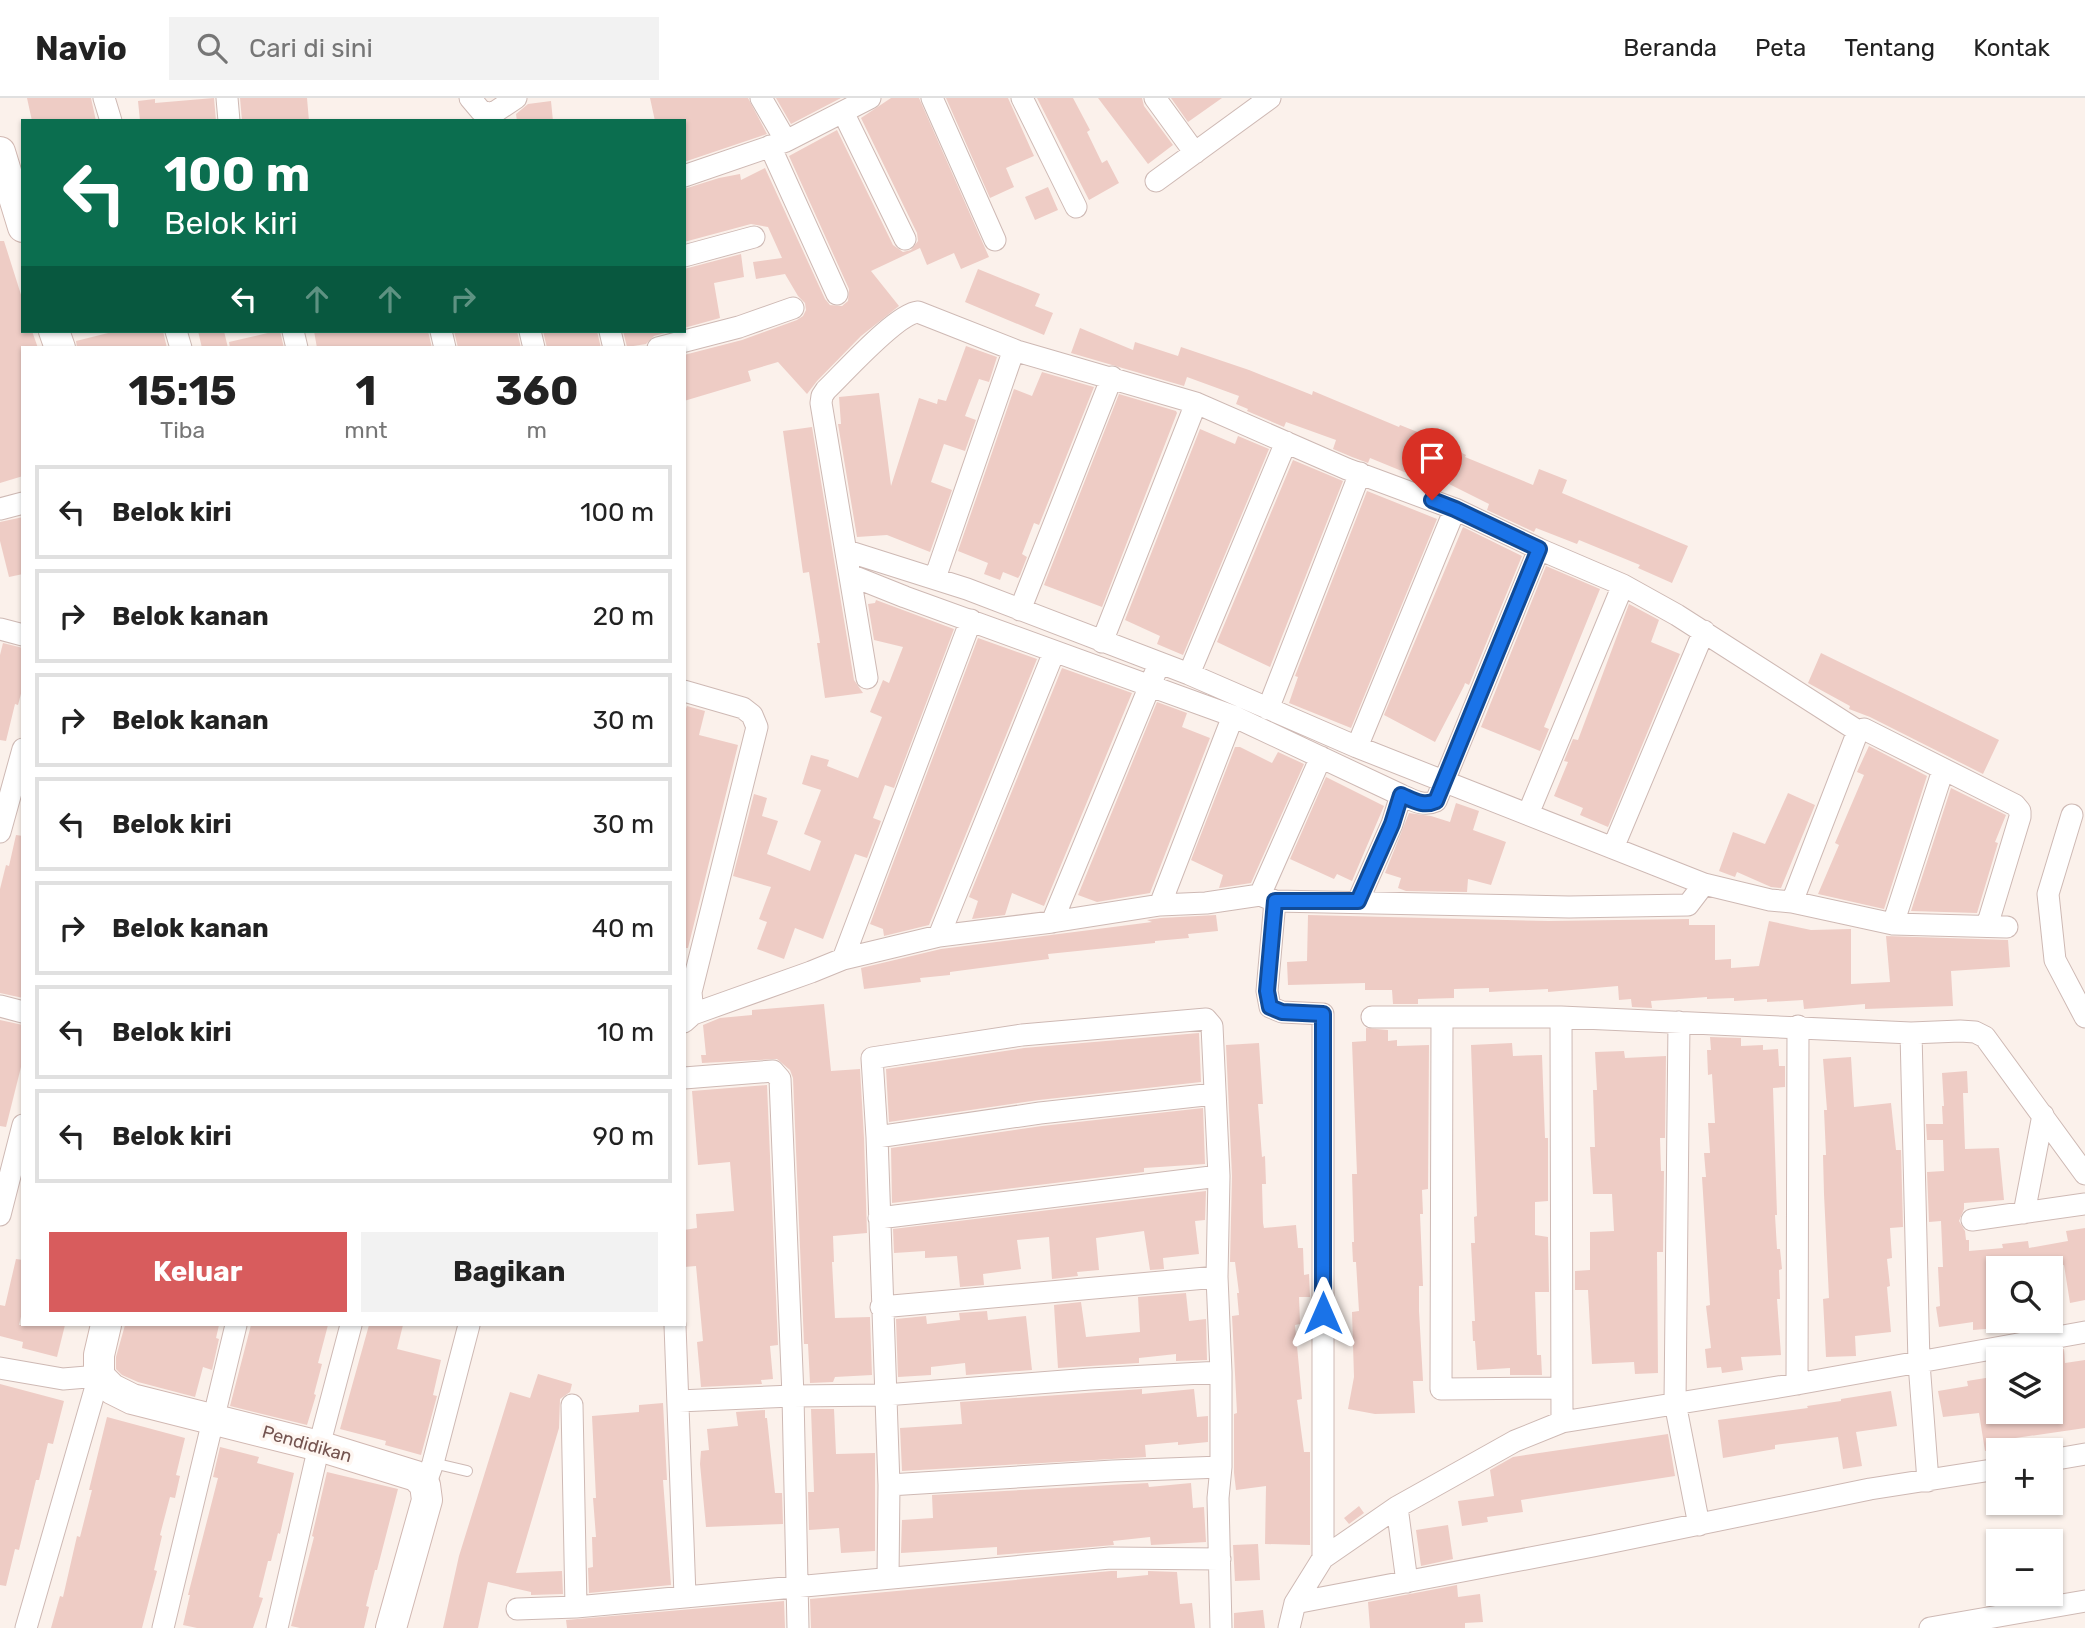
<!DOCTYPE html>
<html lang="id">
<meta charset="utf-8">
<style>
body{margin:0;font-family:Rubik,sans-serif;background:#f2f2f2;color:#222;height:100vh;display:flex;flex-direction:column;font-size:26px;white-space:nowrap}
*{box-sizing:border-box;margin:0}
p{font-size:23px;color:#767676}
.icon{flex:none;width:38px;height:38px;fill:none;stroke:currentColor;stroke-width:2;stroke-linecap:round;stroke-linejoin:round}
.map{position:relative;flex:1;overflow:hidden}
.side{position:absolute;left:21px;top:248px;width:665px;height:980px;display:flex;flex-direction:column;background:#fff;border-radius:0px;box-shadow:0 2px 5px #0004}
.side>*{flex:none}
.top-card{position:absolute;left:21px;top:21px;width:665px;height:214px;border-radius:0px;box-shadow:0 2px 5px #0004;background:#0b6e4f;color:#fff;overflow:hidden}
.controls{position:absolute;left:1986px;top:1158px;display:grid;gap:14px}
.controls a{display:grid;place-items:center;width:77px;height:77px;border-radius:0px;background:#fff;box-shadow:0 2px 5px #0004;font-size:35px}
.pin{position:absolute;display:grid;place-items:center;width:60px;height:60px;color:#fff;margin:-72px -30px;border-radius:50% 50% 50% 0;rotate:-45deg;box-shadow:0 0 7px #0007}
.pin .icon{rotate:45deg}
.me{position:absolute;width:77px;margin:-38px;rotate:0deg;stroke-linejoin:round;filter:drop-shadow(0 0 5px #0008)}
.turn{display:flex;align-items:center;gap:24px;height:147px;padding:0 28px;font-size:32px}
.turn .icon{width:91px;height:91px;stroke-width:2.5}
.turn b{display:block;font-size:49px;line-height:60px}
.lanes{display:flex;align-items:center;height:66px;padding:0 28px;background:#0003;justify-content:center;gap:35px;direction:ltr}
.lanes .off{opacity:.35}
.eta{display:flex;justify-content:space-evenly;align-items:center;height:119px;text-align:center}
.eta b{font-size:42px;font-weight:700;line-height:49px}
.primary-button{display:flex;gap:14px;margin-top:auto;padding:14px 28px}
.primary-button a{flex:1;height:80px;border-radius:0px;background:#d85c5d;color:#fff;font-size:28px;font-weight:700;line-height:80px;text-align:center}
.primary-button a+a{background:#f2f2f2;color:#222}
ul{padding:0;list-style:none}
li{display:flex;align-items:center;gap:21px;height:94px;margin:0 14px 10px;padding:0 14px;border:4px solid #e0e0e0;border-radius:0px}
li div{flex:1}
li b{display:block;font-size:26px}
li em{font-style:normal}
header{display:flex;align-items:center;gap:42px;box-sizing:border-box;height:98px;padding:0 35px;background:#fff;border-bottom:2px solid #e0e0e0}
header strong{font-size:33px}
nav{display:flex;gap:38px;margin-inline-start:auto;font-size:24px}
.search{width:490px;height:63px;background:#f2f2f2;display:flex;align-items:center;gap:18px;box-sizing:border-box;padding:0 24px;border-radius:0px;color:#767676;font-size:26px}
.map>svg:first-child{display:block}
.building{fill:#eeccc5}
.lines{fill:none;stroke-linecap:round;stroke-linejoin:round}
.lane-casing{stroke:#ceb9b4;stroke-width:12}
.street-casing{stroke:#ceb9b4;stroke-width:23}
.secondary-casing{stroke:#d1b8b2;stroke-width:32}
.lane{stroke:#fff;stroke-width:10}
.street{stroke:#fff;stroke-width:21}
.secondary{stroke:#fff;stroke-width:30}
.route-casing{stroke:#114b97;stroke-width:18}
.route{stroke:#1a73e8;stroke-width:12}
.labels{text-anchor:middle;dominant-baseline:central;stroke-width:7;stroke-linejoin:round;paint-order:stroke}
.street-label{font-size:18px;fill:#745450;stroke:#fef6f1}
</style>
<header>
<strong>Navio</strong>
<div class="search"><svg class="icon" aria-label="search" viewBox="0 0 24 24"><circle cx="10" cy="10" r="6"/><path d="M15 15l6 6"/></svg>Cari di sini</div>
<nav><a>Beranda</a><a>Peta</a><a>Tentang</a><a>Kontak</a></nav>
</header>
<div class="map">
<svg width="2085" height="1530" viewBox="0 0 2085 1530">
<rect width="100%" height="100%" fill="#fbf1eb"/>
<path class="building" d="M27 0H91L96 23H32Z
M214 0 216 23H140L138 3 155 1V5Z
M240 0H307L309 23H242Z
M650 0H748L767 36 684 64V23H655Z
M776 0H841L791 26Z
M891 0H919L989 159 961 171 954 155 927 167 920 150 871 173 899 208 861 238 817 283 807 296 778 264 748 273 751 283 684 303V257L742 242 797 222 803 218 806 212 805 205 798 198 785 176 756 181 753 164 782 160 768 129 751 126 684 144V91L719 80 740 76 741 82 765 70 825 201 830 207 842 208 848 203 849 191 789 58 837 32 893 147 903 154 911 152 918 143 917 135 861 20Z
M946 0H1008L1034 58 1006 70 1014 89 990 100Z
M1037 0H1073L1090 32 1087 34 1102 65 1107 62 1119 85 1089 102Z
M1098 0H1142L1144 8 1173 47 1148 66Z
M1171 0H1222L1188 24Z
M551 3 553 23H517L516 16 528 6Z
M1048 89 1058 112 1035 122 1025 99Z
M0 143H4L23 203V233H32L38 250H23V378L0 385Z
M741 156 744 179 714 185 720 220 684 230V171Z
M978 171 1040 196 1035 208 1053 215 1044 237 965 204Z
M1080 230 1133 252 1135 244 1178 258 1181 249 1249 272 1312 297 1313 293 1399 329 1400 327 1430 339 1466 357 1465 359 1533 387 1539 371 1567 382 1562 395 1688 448 1672 485 1638 470 1640 467 1579 442 1577 446 1536 430 1534 434 1487 412 1489 406 1417 370 1414 378 1370 360 1368 365 1352 359 1333 351 1336 342 1286 324 1284 329 1247 313 1248 311 1236 306 1239 298 1187 279 1184 288 1071 255Z
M116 233H163L167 250H77L76 243Z
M198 233H224L228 250H202Z
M276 233H280L284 250H230L229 244Z
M314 233H428L432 250H317Z
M454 233H517L521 250H458Z
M543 233H597L601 250H547Z
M623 233H668V234L654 238 646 246 627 249Z
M966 248 997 259 989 284 979 281 965 318 976 322 965 353 944 346 931 384 952 392 930 454 887 437 857 439 838 326H841L839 299 879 295 891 388 919 300 937 306 938 301 946 303Z
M1042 274 1094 289 1039 427 1034 425 1022 456 1027 459 1020 477 1018 480 1003 474 1000 482 984 476 988 465 958 453 1014 291 1032 298Z
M1119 296 1176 313 1177 315 1102 509 1044 487Z
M812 329 854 582 863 595 825 600 817 545H820L809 474 803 475 783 333Z
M1200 331 1235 346 1238 338 1269 351 1183 557 1157 546 1160 538 1125 522Z
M1293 362 1343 383 1270 569 1217 544Z
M1367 393 1437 421 1351 630 1289 605 1298 579 1295 578Z
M23 419V476L9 479 0 443V424Z
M1463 429 1522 458 1469 587 1465 585 1464 588 1435 644 1384 617Z
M1546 468 1600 491 1544 629 1549 631 1540 653 1481 629Z
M876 502 954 531 894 690 885 687 873 720 881 723 867 760 855 756 823 841 795 830 784 861 757 851 767 824 759 821 771 789 733 778 754 696 767 700 762 718 778 723 767 756 810 773 821 743 804 736 821 692 802 686 811 657 829 662 827 668 858 680 882 619 870 614 883 582 889 585 903 549 874 542 868 506 875 505Z
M1629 506 1659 522 1651 544 1680 556 1608 729 1580 717 1583 710 1554 698 1568 664 1564 663 1573 641 1578 642Z
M978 540 1037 561 929 827 884 838 883 831 870 826Z
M3 545 23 550V588L18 607 15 606 6 643 0 642V557Z
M1821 555 1999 642 1983 676 1870 619 1849 611 1850 608 1808 585Z
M1062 570 1132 595 1044 808 1012 795 1005 817 972 821 978 803 969 799Z
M1157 604 1187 615 1182 629 1210 640 1150 795 1097 804 1078 797Z
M687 608 705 613 699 637 738 647 688 850H684V616Z
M1869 648 1927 678 1884 811 1818 796 1839 747 1835 745 1864 677 1857 674Z
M1235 649H1240L1272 665 1278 654 1304 666 1251 785 1219 790 1223 777 1191 762Z
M1326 679 1384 708 1352 783 1337 776 1334 781 1290 761Z
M1951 690 2006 717 1995 744 1998 745 1977 815 1911 813Z
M1788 695 1815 707 1781 790 1771 789 1737 774 1735 779 1719 773 1733 734 1765 746Z
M1456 705 1479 713 1473 732 1506 744 1491 787 1468 781 1467 794 1406 793 1398 790 1401 780 1385 775 1409 715 1431 718 1450 724Z
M16 737 23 738V900L0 895V791L6 767 9 768Z
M1216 817 1218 833 1188 836 1189 840 1155 843V845L1048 856 1049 861 950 874V877L920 880 921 884 864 891 861 870 941 851 1152 824 1147 822 1161 820Z
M1308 817 1548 823 1689 821V827H1715V862L1731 861V870L1759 868 1769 823 1811 832 1851 831V886L1890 884 1886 838 2008 842 2010 869 1951 873 1953 908 1865 911V906L1804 911 1803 902 1767 904V901L1734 903V900L1707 901V899L1651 903 1652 910 1632 909 1631 901 1619 902 1618 888 1548 894V891L1489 894V890L1454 891V900L1418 901V906H1393L1392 892H1365V885L1288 887 1287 864 1307 863Z
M824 906 831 973 860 971 864 1040 867 1135 833 1138 834 1164H832L835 1220 870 1219 872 1277 835 1279 833 1284 810 1285 808 1246H804L793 980 790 972 777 961 702 965 701 957H706L703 927 720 920 752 917V912Z
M0 922 23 927V961L6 1029 0 1028Z
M1366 930 1388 932V943L1397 942V948L1429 947 1428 1091 1422 1092 1423 1116H1420L1423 1188H1419V1213L1423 1283H1413L1415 1315 1375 1316 1348 1311 1354 1279 1352 1214 1359 1213 1356 1164H1353L1352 1144H1354L1352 1076H1357L1352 944 1366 943Z
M1199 935 1201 984 1039 1002 889 1024 886 971 1024 950Z
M1710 939 1741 940V948L1763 947V952L1778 951 1779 968H1785V989L1773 990 1777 1117H1775L1777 1151H1780L1782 1171 1779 1172 1780 1201H1777L1781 1257 1741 1259 1743 1272 1722 1275 1721 1269 1707 1270 1705 1251 1711 1250 1706 1208 1710 1207 1702 1079H1706L1704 1055H1710L1708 1025H1715L1712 976 1708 977 1707 952H1711Z
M1259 945 1263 1006H1258L1262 1059 1265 1058 1266 1086H1262L1263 1125 1264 1130 1296 1127 1298 1150H1303L1304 1177 1309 1176 1310 1199H1299L1300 1226 1295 1227 1302 1301 1297 1302 1304 1354H1310V1447L1265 1446 1266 1388 1236 1392 1234 1375V1316L1237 1315 1232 1218 1239 1217 1237 1195H1239L1235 1164H1230L1232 1078 1226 947Z
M1512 945 1513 958 1542 957 1545 1040H1548V1103L1535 1104V1137L1548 1139 1549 1194H1535L1537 1257H1541L1542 1277H1510V1270L1477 1272 1475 1243H1473L1472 1223H1475L1471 1145H1475L1474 1119 1477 1118 1471 947Z
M1624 953 1625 960 1666 958 1665 1040H1660L1661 1073H1664L1663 1154H1657L1658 1275 1635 1276 1634 1264 1592 1266 1588 1192H1575V1173L1590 1172V1134L1614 1133 1612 1096H1593L1590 1049H1595L1593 992H1597L1595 954Z
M1851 959 1854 1009 1891 1005 1896 1052H1901L1903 1129 1890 1130 1892 1160 1887 1161 1890 1188 1887 1189 1891 1234 1855 1238 1856 1258 1826 1259 1823 1201 1829 1200 1824 1096 1823 1057H1826L1824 1012H1827L1823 961Z
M1967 973 1968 995H1963L1965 1051 1999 1050 2004 1102 1964 1105V1111L1959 1123 1965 1133 1966 1142H1969V1153L2003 1150 2002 1146 2028 1143 2029 1150 2068 1143 2066 1133 2085 1130V1202L2070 1205 2064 1167 2046 1170V1166L1998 1171V1230L1973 1232V1224L1939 1229 1936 1209 1940 1208 1938 1169H1943L1941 1123 1929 1124 1927 1074 1944 1073 1943 1042H1927L1926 1026H1943L1942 1008H1944L1942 975Z
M767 987 778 1247 770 1248 773 1281 761 1282 762 1286 701 1289 697 1244 703 1243 696 1168 684 1169V1132L697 1130 696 1116 734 1113 730 1064 698 1067 692 993Z
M1203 1010 1205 1066 1144 1070V1074L892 1105 891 1050 1042 1028Z
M1206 1093 1205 1122 1195 1123 1199 1156 1163 1160 1164 1171 1150 1172 1144 1133 1096 1140 1099 1172 1077 1174 1078 1178 1052 1181 1049 1139 1017 1142 1021 1171 983 1176 984 1187 960 1189 957 1158 925 1160V1153L894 1155 893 1131Z
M16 1161 23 1162V1210L19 1227H65L57 1259 22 1250 23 1244 0 1238V1207L5 1208Z
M1186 1195 1189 1223 1206 1221 1207 1262 1176 1263V1256L1139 1260V1265L1058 1270 1054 1207 1081 1204 1086 1239 1140 1234 1138 1199Z
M987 1213 988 1222 1026 1218 1032 1272 966 1277 965 1265 931 1269V1277L898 1279 896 1221 926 1218 927 1226 960 1222 959 1215Z
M125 1227H219L216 1240 219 1241 212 1272 203 1269 195 1299 138 1284 122 1277 116 1271V1259Z
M251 1227H328L318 1265 322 1266 314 1296 316 1297 307 1327 230 1308Z
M369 1227H403L397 1251 441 1262 433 1297 437 1298 421 1357 385 1347 386 1343 340 1331Z
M2064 1251 2065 1265 2085 1262V1330L2002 1342 2003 1350 1985 1353 1979 1315 1943 1319 1938 1293 1968 1288 1967 1283 1998 1278V1321L2051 1314V1253Z
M538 1276 572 1286 570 1294 560 1301 559 1330 516 1475 562 1473 563 1496 531 1497V1494L488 1484 478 1530H443L459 1458 510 1294 530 1300Z
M0 1286 64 1303 53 1346 48 1345 39 1382H36L19 1452 15 1451 6 1488 0 1487Z
M1142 1291V1296L1194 1291 1197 1319 1208 1318V1344L1178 1347V1344L1145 1347 1146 1359 902 1373 900 1330 962 1326 960 1304Z
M1891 1293 1897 1328 1856 1334 1862 1368 1843 1371 1838 1339 1775 1347V1351L1723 1360 1718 1322 1808 1310 1807 1308 1841 1303V1301Z
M663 1305 667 1382H663L671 1487 589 1495 588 1470 593 1469 592 1439H596L593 1400H596L592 1318 639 1314V1307Z
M811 1311H834L836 1356 875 1355V1453L841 1455 839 1430 809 1432 808 1394H814Z
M765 1312V1320H767L775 1395H782L783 1426 706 1429 700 1366 701 1353 709 1352 707 1331 738 1328 736 1314Z
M107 1319 185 1340 176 1377 180 1378 175 1400 170 1399 160 1437 162 1438 154 1472 157 1473 151 1495 142 1530H51L60 1498 63 1499 77 1438 80 1439 92 1392H89Z
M1668 1336 1675 1378 1521 1402 1523 1414 1487 1419 1488 1424 1462 1428 1458 1403 1494 1398 1490 1372 1513 1359Z
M220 1349 259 1359 257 1365 294 1375 280 1436 278 1435 271 1463H268L259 1499 263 1500 253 1530H197L183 1527 190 1497H188L218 1380 213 1379Z
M327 1374 398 1391 377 1472H375L366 1508 369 1509 364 1530H300L291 1528 314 1439 312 1438Z
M1148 1385 1149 1389 1191 1385 1193 1410 1204 1409 1206 1444 1151 1447 1150 1439 1113 1443 1114 1447 997 1457V1449L901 1455 902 1422 933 1420 932 1397Z
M1359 1408 1364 1415 1349 1426 1344 1420Z
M1448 1427 1453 1461 1421 1468 1416 1432Z
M1258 1446 1260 1482 1235 1483 1233 1447Z
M1111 1473H1117V1480L1148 1477V1473L1177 1474 1180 1506 1192 1505 1195 1530H811L810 1501Z
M1457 1487 1458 1499 1480 1496 1483 1524 1465 1525V1530H1370L1368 1504Z
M784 1503 785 1530H567L566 1522Z
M1263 1512 1265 1530H1234V1515Z"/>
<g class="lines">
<defs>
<path id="lane" d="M433 1365 467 1373"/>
<path id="street" d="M104 0 111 23
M227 0 229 23
M470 0 481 13 492 16 516 0
M761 0 786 43
M932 0 995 142
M1022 0 1076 109
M1155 0 1195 55
M843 14 905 141
M770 48 837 196
M684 78 786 43 870 0
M1156 83 1270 0
M684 158 754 139
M176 233 181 250
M293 233 297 250
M441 233 445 250
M530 233 534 250
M610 233 614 250
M658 250 739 229 793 210
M0 411 23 405
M847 453 967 491 1189 576 1357 649 1704 786 1770 802 1792 804 1893 826 2007 829
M850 477 905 499 1233 618 1401 697
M935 480 1012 257 1017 253
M1020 512 1112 279
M0 531 23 537
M1102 544 1196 305
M1189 576 1286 344
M867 580 821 305 822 298 826 292C844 275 896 216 918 214L1017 253 1196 305 1347 371 1455 411 1539 451 1623 487 1677 517 1858 633 1864 631 2015 707 2020 713V719L1987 828
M684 593 743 610 752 617 757 629 691 894 693 916
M1268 611 1360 375
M1357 649 1455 411
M1528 716 1623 487
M2072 717 2048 796 2055 862 2085 919
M0 734 23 651
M1613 750 1704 533
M1260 797 1321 659
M1275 803 1569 809 1688 807 1704 786
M1358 803 1392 726 1401 697C1413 702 1423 709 1436 703L1539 451
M1792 804 1858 633
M1160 807 1233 618
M1052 824 1156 573
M1893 826 1943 672
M939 838 1054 554
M843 861 971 522
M0 908 23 914
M1372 919H1561L1911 935 1960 933 1975 934 1985 939 2085 1076
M1561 919 1562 1324
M1442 920 1441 1291 1560 1290
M684 924 693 916 811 874 843 861 939 838 1052 824 1160 807 1206 805 1260 797 1275 803 1267 893 1270 909 1282 914 1323 916V1460L1295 1505 1289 1530
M1679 924 1675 1305 1699 1427
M1911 935 1919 1265 1928 1383
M684 980 773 973 780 981 793 1298 798 1530
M877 1039 1040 1015 1214 996
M2024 1115 2043 1017
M0 1117 23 1027
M879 1120 1219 1078
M1972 1122 2085 1106
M881 1209 1217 1179
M675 1227 685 1498
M0 1270 63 1281 99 1278 26 1530
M1797 1286 1798 928
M679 1303 793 1298 885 1297 1090 1281 1221 1274
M572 1307 576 1509
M2051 1362 2085 1356
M425 1387 433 1365 469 1227
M889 1387 1113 1373 1221 1369
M1397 1409 1407 1484
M1323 1460 1397 1409 1515 1343 1562 1324 1797 1286 2085 1234
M888 1479 889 1387 877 1039 872 960 1022 937 1206 921 1212 928 1219 1078 1217 1179 1221 1274V1369L1218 1400 1221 1530
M1295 1505 1593 1448 1870 1391 1998 1371
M517 1511 576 1509 1110 1460 1220 1461
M163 1530 236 1227
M277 1530 319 1348 351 1227
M1930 1530 2085 1503"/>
<path id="secondary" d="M0 54 23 129
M54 233 60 250
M106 1227 99 1257V1278L112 1291 132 1301 319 1348 416 1378 425 1387 427 1402 391 1530"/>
</defs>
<use href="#lane" class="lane-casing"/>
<use href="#street" class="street-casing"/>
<use href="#secondary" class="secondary-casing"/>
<use href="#lane" class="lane"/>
<use href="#street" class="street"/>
<use href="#secondary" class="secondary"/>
</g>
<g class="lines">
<defs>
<path id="route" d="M1323 1215V916L1282 914 1270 909 1267 893 1275 803H1358L1392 726 1401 697C1413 702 1423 709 1436 703L1539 451 1455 411 1432 402"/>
</defs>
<use href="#route" class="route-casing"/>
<use href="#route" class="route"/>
</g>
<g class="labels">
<g class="street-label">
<text transform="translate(307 1346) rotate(16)">Pendidikan</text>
</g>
</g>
</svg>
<div class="controls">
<a><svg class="icon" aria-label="search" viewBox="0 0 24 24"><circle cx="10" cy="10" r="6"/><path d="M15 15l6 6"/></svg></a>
<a><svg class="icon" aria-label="layers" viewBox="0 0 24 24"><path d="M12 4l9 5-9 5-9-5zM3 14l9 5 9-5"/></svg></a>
<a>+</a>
<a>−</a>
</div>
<div class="pin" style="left:1432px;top:402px;background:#d93025"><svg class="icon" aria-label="arrive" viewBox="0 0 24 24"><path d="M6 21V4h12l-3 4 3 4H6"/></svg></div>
<svg class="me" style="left:1323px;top:1215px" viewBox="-20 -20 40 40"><path d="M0-17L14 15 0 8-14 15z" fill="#1a73e8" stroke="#fff" stroke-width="4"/></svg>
<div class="top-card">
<div class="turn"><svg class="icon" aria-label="left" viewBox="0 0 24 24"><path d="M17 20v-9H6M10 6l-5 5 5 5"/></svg><div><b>100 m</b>Belok kiri</div></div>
<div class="lanes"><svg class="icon" aria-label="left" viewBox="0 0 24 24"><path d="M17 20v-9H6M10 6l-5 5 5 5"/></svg><svg class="icon off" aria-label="ahead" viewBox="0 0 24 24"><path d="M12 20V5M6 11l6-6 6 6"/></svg><svg class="icon off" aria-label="ahead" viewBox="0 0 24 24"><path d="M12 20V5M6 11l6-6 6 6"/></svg><svg class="icon off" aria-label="right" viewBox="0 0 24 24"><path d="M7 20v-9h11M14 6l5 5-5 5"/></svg></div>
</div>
<section class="side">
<div class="eta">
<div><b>15:15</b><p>Tiba</p></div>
<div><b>1</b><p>mnt</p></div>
<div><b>360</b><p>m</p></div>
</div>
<ul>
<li><svg class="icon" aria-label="left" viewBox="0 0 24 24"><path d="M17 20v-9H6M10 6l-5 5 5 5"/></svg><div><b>Belok kiri</b></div><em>100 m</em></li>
<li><svg class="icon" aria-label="right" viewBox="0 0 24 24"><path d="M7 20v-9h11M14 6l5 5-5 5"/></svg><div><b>Belok kanan</b></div><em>20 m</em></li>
<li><svg class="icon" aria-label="right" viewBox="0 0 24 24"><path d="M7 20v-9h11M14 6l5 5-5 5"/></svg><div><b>Belok kanan</b></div><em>30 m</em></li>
<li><svg class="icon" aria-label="left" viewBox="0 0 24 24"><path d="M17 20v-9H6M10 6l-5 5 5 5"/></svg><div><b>Belok kiri</b></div><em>30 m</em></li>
<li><svg class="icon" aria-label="right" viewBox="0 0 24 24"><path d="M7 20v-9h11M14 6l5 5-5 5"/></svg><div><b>Belok kanan</b></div><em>40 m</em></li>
<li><svg class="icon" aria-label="left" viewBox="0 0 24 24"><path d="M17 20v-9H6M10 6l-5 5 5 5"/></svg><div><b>Belok kiri</b></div><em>10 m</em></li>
<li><svg class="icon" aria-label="left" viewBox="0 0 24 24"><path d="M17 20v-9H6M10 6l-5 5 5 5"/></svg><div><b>Belok kiri</b></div><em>90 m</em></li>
</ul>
<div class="primary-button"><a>Keluar</a><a>Bagikan</a></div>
</section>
</div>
